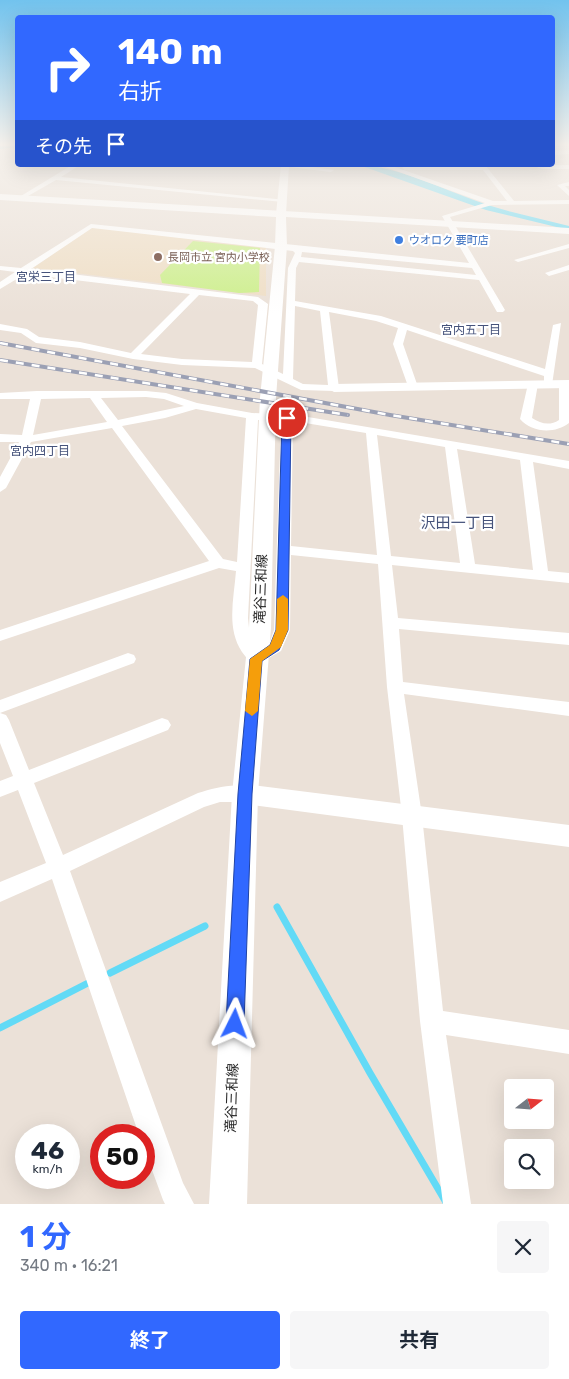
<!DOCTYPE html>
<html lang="ja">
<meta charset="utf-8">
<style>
body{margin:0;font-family:Rubik,"Noto Sans JP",sans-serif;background:#f6f6f7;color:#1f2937;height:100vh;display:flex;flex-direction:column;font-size:19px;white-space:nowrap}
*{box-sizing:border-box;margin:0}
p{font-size:16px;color:#747a83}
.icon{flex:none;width:28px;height:28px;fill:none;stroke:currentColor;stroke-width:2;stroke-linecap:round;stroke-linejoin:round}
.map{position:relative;height:1204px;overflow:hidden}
.sheet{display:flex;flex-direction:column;background:#fff;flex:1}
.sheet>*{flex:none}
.top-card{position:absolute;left:15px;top:15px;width:540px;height:152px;border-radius:5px;box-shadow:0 5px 20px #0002;background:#3168ff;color:#fff;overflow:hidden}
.needle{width:32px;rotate:73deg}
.tools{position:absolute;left:504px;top:1079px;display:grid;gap:10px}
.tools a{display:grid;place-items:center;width:50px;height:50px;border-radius:5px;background:#fff;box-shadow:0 5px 20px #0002;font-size:25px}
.speed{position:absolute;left:15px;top:1124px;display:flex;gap:10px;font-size:25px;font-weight:700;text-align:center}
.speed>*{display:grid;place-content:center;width:65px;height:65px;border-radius:50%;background:#fff;box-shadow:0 5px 20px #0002;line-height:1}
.speed small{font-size:12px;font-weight:400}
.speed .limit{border:8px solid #d22;background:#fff;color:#111}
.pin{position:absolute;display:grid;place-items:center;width:42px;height:42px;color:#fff;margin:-21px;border:2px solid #fff;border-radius:50%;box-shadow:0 1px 5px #0007}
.me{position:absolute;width:55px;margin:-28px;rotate:3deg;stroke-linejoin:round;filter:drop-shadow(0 0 4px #0008)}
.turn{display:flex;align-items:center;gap:18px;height:105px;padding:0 20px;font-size:22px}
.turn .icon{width:65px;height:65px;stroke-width:2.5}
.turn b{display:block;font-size:35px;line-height:42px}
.then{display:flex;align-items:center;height:48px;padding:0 20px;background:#0003;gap:10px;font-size:19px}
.round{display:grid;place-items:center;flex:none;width:52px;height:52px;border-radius:5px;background:#f6f6f7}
.overview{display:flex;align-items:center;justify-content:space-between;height:85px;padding:0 20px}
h1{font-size:30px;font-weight:700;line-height:38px;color:#3168ff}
.primary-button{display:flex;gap:10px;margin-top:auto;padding:10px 20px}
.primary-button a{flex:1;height:58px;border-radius:5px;background:#3168ff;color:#fff;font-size:20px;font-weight:700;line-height:58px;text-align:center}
.primary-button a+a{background:#f6f6f7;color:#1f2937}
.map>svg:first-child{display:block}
.education{fill:#efdec5}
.pitch{fill:#ccef8a}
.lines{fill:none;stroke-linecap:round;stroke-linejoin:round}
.stream{stroke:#62daf6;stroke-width:7}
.canal{fill:#62daf6;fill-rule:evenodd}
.minor{fill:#fff;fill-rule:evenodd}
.tertiary{fill:#fff;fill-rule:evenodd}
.secondary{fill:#fff;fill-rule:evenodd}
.rail-casing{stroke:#9ba0b4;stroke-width:4}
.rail{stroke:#fff;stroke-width:2.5;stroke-dasharray:8;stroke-linecap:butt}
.route{fill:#3168ff;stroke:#2044a6}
.slow{fill:#f59e0b}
.shop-dot{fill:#3f7fe0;stroke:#fff;stroke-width:2}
.education-dot{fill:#8d6e63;stroke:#fff;stroke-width:2}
.labels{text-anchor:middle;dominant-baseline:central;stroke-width:4.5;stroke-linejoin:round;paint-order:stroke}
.far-shop-label{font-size:11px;fill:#366cbe;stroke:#fff;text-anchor:start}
.far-education-label{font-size:11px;fill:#785e54;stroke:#fff;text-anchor:start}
.far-neighbourhood-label{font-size:12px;fill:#46537b;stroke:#fff}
.street-label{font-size:14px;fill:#282828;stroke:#fff}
.neighbourhood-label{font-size:15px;fill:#46537b;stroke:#fff}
</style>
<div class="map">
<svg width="569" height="1204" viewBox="0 0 569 1204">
<rect width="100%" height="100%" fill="#ebe1d8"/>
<path class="education" d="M93 227 266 246V296L33 268Z"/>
<path class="pitch" d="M193 241 260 248 259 292 239 293 162 283 160 275Z"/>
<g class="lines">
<path class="stream" d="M277 907 370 1073 447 1204
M110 973 205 926
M0 1028 88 983"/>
<path class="canal" d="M0 146H18V147L0 149Z
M359 165C396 165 453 194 491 206 516 214 543 219 569 226V230L486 210Z"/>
<path class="minor" d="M569 150V154L552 155V151Z
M72 165H80L61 177 286 200 283 202 56 180 21 200 16 199Z
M273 165H297L334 170 331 172Z
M380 165H389L493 201H507L483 170H405L402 168 405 166 485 165 514 201 569 200V204L492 205 450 217 505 310 503 312H497L479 280 299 262 296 268 295 301 381 316 545 369 553 325 561 323 552 385H544V376L407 330 403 344 418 387 413 390 409 389 393 344 398 328 376 321 329 312 339 388 334 391 301 390 255 368 182 365 133 359 80 348 36 343 21 333 0 330V324L27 329 39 337 80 342 131 353 190 294 25 274 0 289V282L15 272 0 270V266L21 268 91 224 469 263 442 216 485 203ZM92 228 293 251 295 253 288 268 283 374 262 364 268 304 258 297 31 269ZM302 252 472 268 476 275 301 257ZM199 295 253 301 258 305 252 362 182 359 141 354ZM295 306 320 311 328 385 303 384 293 379Z
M531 165H569V169H542Z
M569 182V186H565L569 190V196L557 185Z
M569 244V248L518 262 514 260Z
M569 265V270L549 276 545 273Z
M533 381 538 384 532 418C541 424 550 426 559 420V384L564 381 569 384V423C555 434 532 433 520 419L528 384Z
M37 391H146L166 393 197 403 252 413 296 415 569 461V469L533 462 548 571 569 573V583L392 565 398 618 569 633V645L399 629 403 682 569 702V716L404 694 422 816 443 1011 569 1030V1054L446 1035 471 1204H443L420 1021 402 816 387 687 378 564 291 555 290 630 281 651 256 665C249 663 247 658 242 652 226 628 234 598 236 571L219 568 0 641V630L209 561 112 428 31 442 6 488 0 492V477L19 442H0V434L22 435 30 399H0V393ZM146 397 164 399 184 406 118 420 101 398ZM90 398 107 422 33 435 41 399ZM196 409 246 418 237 562 223 559 122 426 165 418ZM258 420 281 421 274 630 269 644 258 650 250 638 248 618ZM293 421 366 433 377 555 291 546ZM377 435 445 447 460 563 391 556ZM457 449 520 460 533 570 475 564Z
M128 653 134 655 136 659 134 663 0 713 6 715 9 720 29 770 162 718 168 720 171 725 168 730 34 783 63 855 198 793C215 788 234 782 252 788L254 794 252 800 245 802H220L204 807 70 871 183 1183 194 1204H165L163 1200 144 1148V1135H139L52 879 0 902V882L46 863 18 790 0 797V781L13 776 0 743V700Z"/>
<path class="tertiary" d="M281 165H289L286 214 281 217 276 214Z
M569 380V388L334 392 327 388 334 384Z
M245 784 569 825V847L245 804 237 801 233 794 237 787Z"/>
<path class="secondary" d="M0 194 569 228V234L286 217 287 246 276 398 271 628 258 794 247 1204H209L232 794 249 628 260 398 275 246 276 217 0 200Z"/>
<defs>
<path id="rail" d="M0 343 390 415 569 444
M0 360 348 415"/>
</defs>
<use href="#rail" class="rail-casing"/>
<use href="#rail" class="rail"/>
</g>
<linearGradient id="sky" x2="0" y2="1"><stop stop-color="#72c3ee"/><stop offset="0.46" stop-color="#f6f2ed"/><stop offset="1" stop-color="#f6f2ed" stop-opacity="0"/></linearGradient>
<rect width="569" height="314" fill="url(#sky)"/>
<path class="route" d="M287 415 291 418 288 630 279 650 262 661 252 794 244 1024 242 1031 235 1033 229 1031 226 1024 238 794 250 659 270 645 276 630 282 418Z"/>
<path class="slow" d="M283 595 288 599V630L281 647 262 661 258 711 252 716 245 711 250 659 270 645 276 630 277 599Z"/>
<circle class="shop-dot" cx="399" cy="240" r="5"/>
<circle class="education-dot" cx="158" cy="257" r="5"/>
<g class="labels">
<g class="far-shop-label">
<text x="409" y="240">ウオロク 要町店</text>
</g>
<g class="far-education-label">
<text x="168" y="257">長岡市立 宮内小学校</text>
</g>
<g class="far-neighbourhood-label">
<text x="46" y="277">宮栄三丁目</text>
<text x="471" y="330">宮内五丁目</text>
<text x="40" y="451">宮内四丁目</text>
</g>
<g class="street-label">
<text transform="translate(261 589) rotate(-88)">滝谷三和線</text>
<text transform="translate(232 1098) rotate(-88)">滝谷三和線</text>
</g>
<g class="neighbourhood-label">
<text x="458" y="523">沢田一丁目</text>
</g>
</g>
</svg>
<div class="tools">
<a><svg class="needle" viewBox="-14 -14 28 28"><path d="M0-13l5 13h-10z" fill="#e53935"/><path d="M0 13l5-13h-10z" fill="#747a83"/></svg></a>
<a><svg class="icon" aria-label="search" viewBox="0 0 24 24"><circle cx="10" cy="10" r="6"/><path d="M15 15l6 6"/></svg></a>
</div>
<div class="speed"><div>46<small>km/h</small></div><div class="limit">50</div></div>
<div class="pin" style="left:287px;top:418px;background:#d93025"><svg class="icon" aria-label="arrive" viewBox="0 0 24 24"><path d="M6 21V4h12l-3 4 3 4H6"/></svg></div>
<svg class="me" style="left:235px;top:1024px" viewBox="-20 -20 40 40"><path d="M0-17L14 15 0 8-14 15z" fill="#3168ff" stroke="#fff" stroke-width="4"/></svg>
<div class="top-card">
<div class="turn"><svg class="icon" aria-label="right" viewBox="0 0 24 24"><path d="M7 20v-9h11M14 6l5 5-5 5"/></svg><div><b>140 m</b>右折</div></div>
<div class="then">その先<svg class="icon" aria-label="arrive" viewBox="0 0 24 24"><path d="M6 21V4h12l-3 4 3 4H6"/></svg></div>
</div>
</div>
<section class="sheet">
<div class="overview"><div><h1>1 分</h1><p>340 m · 16:21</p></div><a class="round"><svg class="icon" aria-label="close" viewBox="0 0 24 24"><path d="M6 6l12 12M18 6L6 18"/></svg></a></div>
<div class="primary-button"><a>終了</a><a>共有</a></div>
</section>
